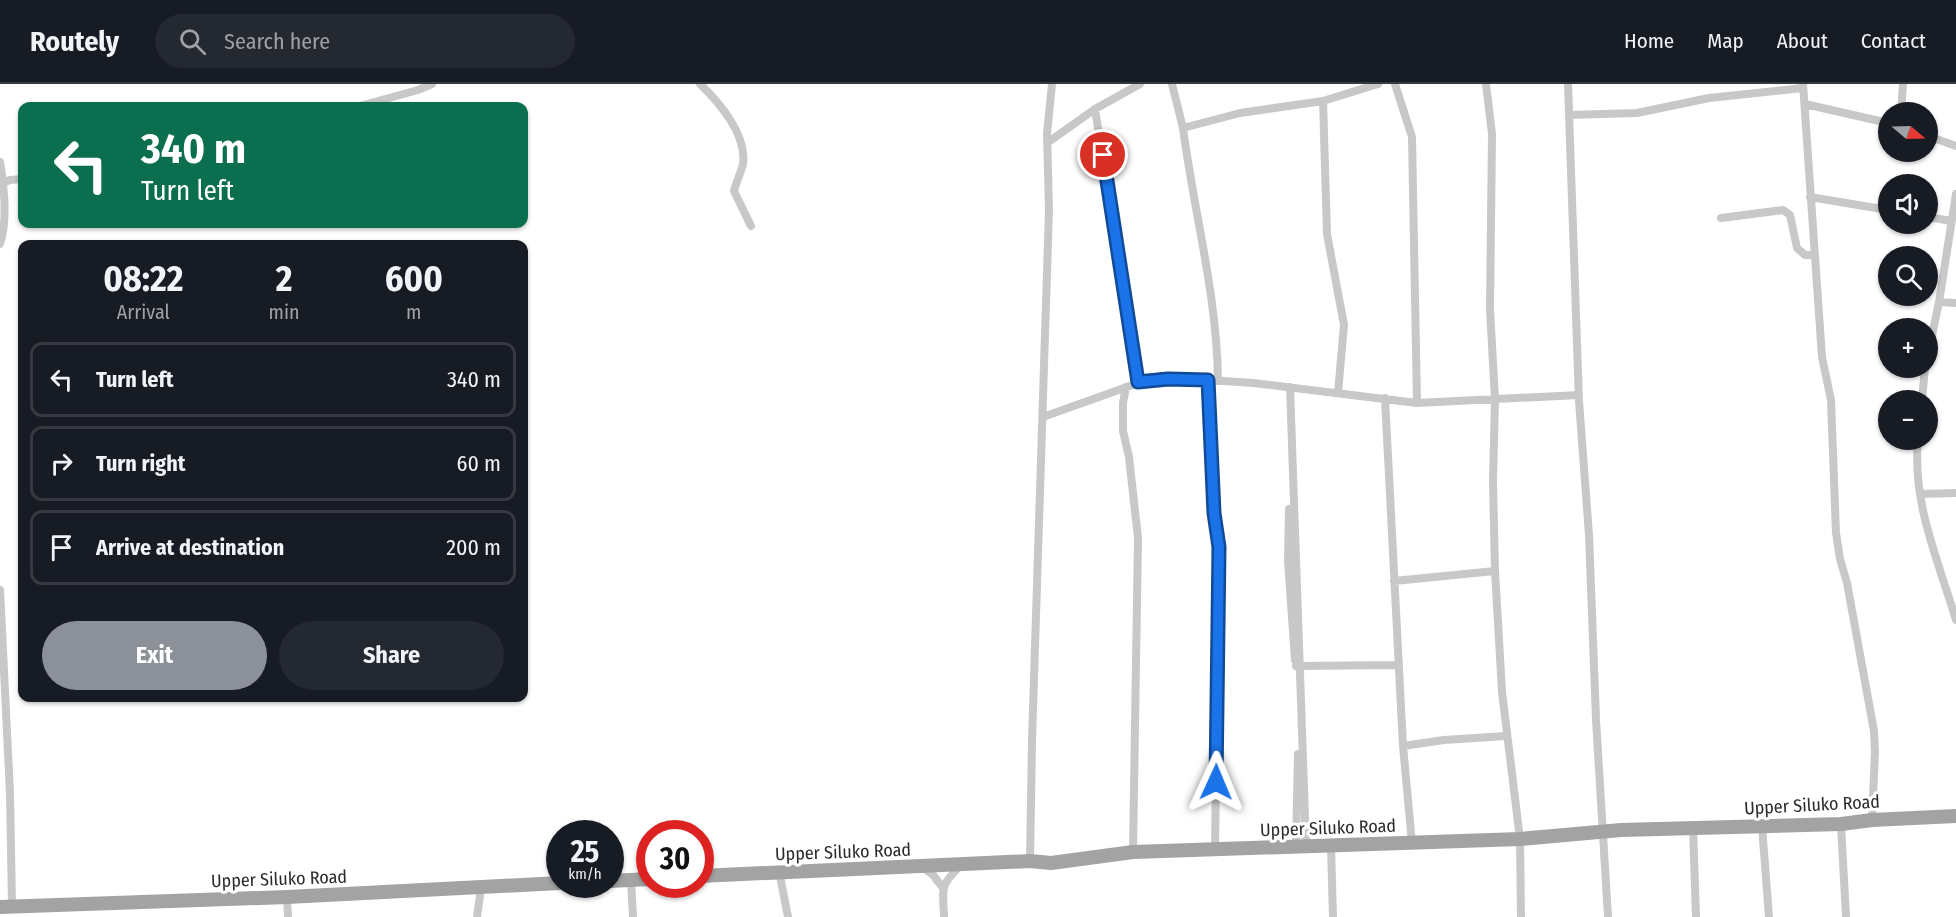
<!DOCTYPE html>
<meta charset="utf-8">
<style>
body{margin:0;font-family:"Fira Sans Condensed",sans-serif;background:#242831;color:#f1f3f6;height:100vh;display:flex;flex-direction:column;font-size:22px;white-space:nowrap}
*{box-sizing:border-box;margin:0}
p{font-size:20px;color:#9ea1a6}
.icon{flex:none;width:33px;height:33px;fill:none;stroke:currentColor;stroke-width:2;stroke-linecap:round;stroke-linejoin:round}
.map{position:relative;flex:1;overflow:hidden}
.side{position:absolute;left:18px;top:156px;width:510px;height:462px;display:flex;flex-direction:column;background:#171b24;border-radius:12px;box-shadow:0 2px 4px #0004}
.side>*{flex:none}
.hud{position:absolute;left:18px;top:18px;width:510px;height:126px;border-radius:12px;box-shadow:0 2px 4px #0004;background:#0b6e4f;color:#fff;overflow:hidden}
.needle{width:39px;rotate:109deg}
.tools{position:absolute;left:1878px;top:18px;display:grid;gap:12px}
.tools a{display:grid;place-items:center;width:60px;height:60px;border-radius:50%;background:#171b24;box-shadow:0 2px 4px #0004;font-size:30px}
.speed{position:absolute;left:546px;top:736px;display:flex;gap:12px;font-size:30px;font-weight:700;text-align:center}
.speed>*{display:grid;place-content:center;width:78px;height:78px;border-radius:50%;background:#171b24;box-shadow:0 2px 4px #0004;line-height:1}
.speed small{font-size:15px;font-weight:400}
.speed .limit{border:9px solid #d22;background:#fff;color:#111}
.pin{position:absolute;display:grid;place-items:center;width:51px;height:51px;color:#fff;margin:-26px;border:3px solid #fff;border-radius:50%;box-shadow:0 2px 6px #0007}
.me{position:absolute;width:66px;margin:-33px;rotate:1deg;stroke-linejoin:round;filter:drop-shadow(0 0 4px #0008)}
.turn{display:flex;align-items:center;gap:21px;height:126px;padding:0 24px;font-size:27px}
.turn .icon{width:78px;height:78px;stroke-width:2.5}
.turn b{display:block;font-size:42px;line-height:51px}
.eta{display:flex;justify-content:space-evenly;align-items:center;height:102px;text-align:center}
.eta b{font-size:36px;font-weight:700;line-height:42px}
.cta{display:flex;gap:12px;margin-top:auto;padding:12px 24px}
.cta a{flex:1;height:69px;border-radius:36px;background:#8c9099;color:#fff;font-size:24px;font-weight:700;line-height:69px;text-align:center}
.cta a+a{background:#242831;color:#f1f3f6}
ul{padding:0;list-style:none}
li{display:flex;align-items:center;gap:18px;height:75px;margin:0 12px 9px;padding:0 12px;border:3px solid #363941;border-radius:12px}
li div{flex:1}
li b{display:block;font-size:22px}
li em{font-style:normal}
header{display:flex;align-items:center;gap:36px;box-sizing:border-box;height:84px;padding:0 30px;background:#171b24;border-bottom:2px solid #363941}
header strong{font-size:28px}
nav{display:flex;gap:33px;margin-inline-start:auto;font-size:21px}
.search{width:420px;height:54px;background:#242831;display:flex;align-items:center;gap:15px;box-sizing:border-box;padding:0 21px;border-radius:33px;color:#9ea1a6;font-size:22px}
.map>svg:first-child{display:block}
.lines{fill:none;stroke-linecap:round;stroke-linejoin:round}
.minor{stroke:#c8c8c8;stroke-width:8}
.primary{stroke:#a3a3a3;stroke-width:14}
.route-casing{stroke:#114b97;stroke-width:15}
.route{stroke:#1a73e8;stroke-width:10}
.labels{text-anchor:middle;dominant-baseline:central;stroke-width:6;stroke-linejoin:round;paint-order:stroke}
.street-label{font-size:18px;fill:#2b2b2b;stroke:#fff}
</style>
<header>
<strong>Routely</strong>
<div class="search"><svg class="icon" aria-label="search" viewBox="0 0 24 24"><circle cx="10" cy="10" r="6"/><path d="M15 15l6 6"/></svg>Search here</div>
<nav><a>Home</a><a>Map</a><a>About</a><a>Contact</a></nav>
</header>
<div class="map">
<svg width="1956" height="833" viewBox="0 0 1956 833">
<rect width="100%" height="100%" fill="#fff"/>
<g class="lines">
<path class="minor" d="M700 0C720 19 747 51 743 80 741 89 736 98 734 107L751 142
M1172 0 1183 44
M1395 0 1412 53 1417 319
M1486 0 1492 50 1490 225 1495 316 1493 397 1495 487 1502 608 1520 755 1521 833
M1568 0 1579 317 1589 451 1596 635 1608 833
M1803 0 1822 273 1831 316 1836 449 1840 475 1847 499 1874 647 1875 668 1872 736
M1323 17 1327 150 1344 241 1338 309
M1805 20 1888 39
M360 22 418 6 432 0
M1901 28 1903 0
M1569 31 1637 29 1709 14 1803 4
M1928 52 1956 62
M1047 59 1095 25 1140 0
M0 78C4 103 8 135 0 160
M0 100 10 96 22 95
M1810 113 1888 126
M1928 133 1951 137
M1721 134 1783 126 1790 131 1797 164 1805 171H1814
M1939 218 1956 219
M1928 271 1939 218 1956 110
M1208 296 1216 447 1219 463 1215 766
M1218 297C1217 210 1194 129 1183 44L1240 29 1323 17 1378 0
M1138 299 1168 295 1208 296 1253 299 1417 319 1579 311
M1126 303 1123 319V347L1129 373 1138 454 1133 768
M1290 303 1306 762
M1385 314 1403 662 1412 759
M1922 316 1925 284
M1043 333 1138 299 1095 25
M1918 356C1912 419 1938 476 1956 536
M1920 410 1956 409
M1289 425 1288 477 1295 576
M1394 497 1495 487
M0 506 10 709 12 822
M1296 582 1397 581
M1403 662 1444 656 1506 652
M1841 740 1846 833
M1762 742 1769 833
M1693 744 1696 833
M1331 761 1333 833
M1296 762 1298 670
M1030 777 1032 656 1049 126 1047 49 1052 0
M922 783 933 791 943 804
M779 787 788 833
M631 797 633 833
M287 813 288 833
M477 833 481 804
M944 833C943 803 939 803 961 781"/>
<path class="primary" d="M700 792 1030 777 1051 779 1133 768 1520 755 1621 746 1841 740 1872 736 1956 732
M610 797 650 795
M0 823 287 813 560 799"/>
</g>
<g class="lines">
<defs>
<path id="route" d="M1103 71 1138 298 1168 295 1208 296 1214 429 1219 463 1216 698"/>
</defs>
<use href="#route" class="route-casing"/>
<use href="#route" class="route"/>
</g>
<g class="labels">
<g class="street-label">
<text transform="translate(1812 721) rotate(-3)">Upper Siluko Road</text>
<text transform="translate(1328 744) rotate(-2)">Upper Siluko Road</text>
<text transform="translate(843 768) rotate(-2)">Upper Siluko Road</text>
<text transform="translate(279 795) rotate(-2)">Upper Siluko Road</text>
</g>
</g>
</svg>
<div class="tools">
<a><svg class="needle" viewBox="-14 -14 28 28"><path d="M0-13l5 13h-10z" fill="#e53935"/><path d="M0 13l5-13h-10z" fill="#9ea1a6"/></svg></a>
<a><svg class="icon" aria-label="sound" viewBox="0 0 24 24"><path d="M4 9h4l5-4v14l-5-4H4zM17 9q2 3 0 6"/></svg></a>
<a><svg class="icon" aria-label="search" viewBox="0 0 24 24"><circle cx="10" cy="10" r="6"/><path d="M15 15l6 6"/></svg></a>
<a>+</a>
<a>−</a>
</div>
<div class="speed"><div>25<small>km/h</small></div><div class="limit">30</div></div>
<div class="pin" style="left:1103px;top:71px;background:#d93025"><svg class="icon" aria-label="arrive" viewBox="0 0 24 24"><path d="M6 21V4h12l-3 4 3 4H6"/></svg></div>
<svg class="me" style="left:1216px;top:698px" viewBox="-20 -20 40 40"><path d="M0-17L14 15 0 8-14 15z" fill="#1a73e8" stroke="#fff" stroke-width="4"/></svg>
<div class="hud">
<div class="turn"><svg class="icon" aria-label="left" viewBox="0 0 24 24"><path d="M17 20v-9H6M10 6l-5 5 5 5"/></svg><div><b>340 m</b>Turn left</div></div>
</div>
<section class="side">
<div class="eta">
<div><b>08:22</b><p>Arrival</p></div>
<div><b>2</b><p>min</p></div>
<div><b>600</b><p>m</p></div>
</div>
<ul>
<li><svg class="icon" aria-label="left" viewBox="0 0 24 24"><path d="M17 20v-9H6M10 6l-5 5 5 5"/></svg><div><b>Turn left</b></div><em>340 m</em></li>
<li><svg class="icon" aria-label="right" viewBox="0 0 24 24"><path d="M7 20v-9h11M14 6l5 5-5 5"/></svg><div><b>Turn right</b></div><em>60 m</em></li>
<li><svg class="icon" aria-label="arrive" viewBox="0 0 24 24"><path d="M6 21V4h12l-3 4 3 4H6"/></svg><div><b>Arrive at destination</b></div><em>200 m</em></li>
</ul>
<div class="cta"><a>Exit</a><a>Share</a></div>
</section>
</div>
